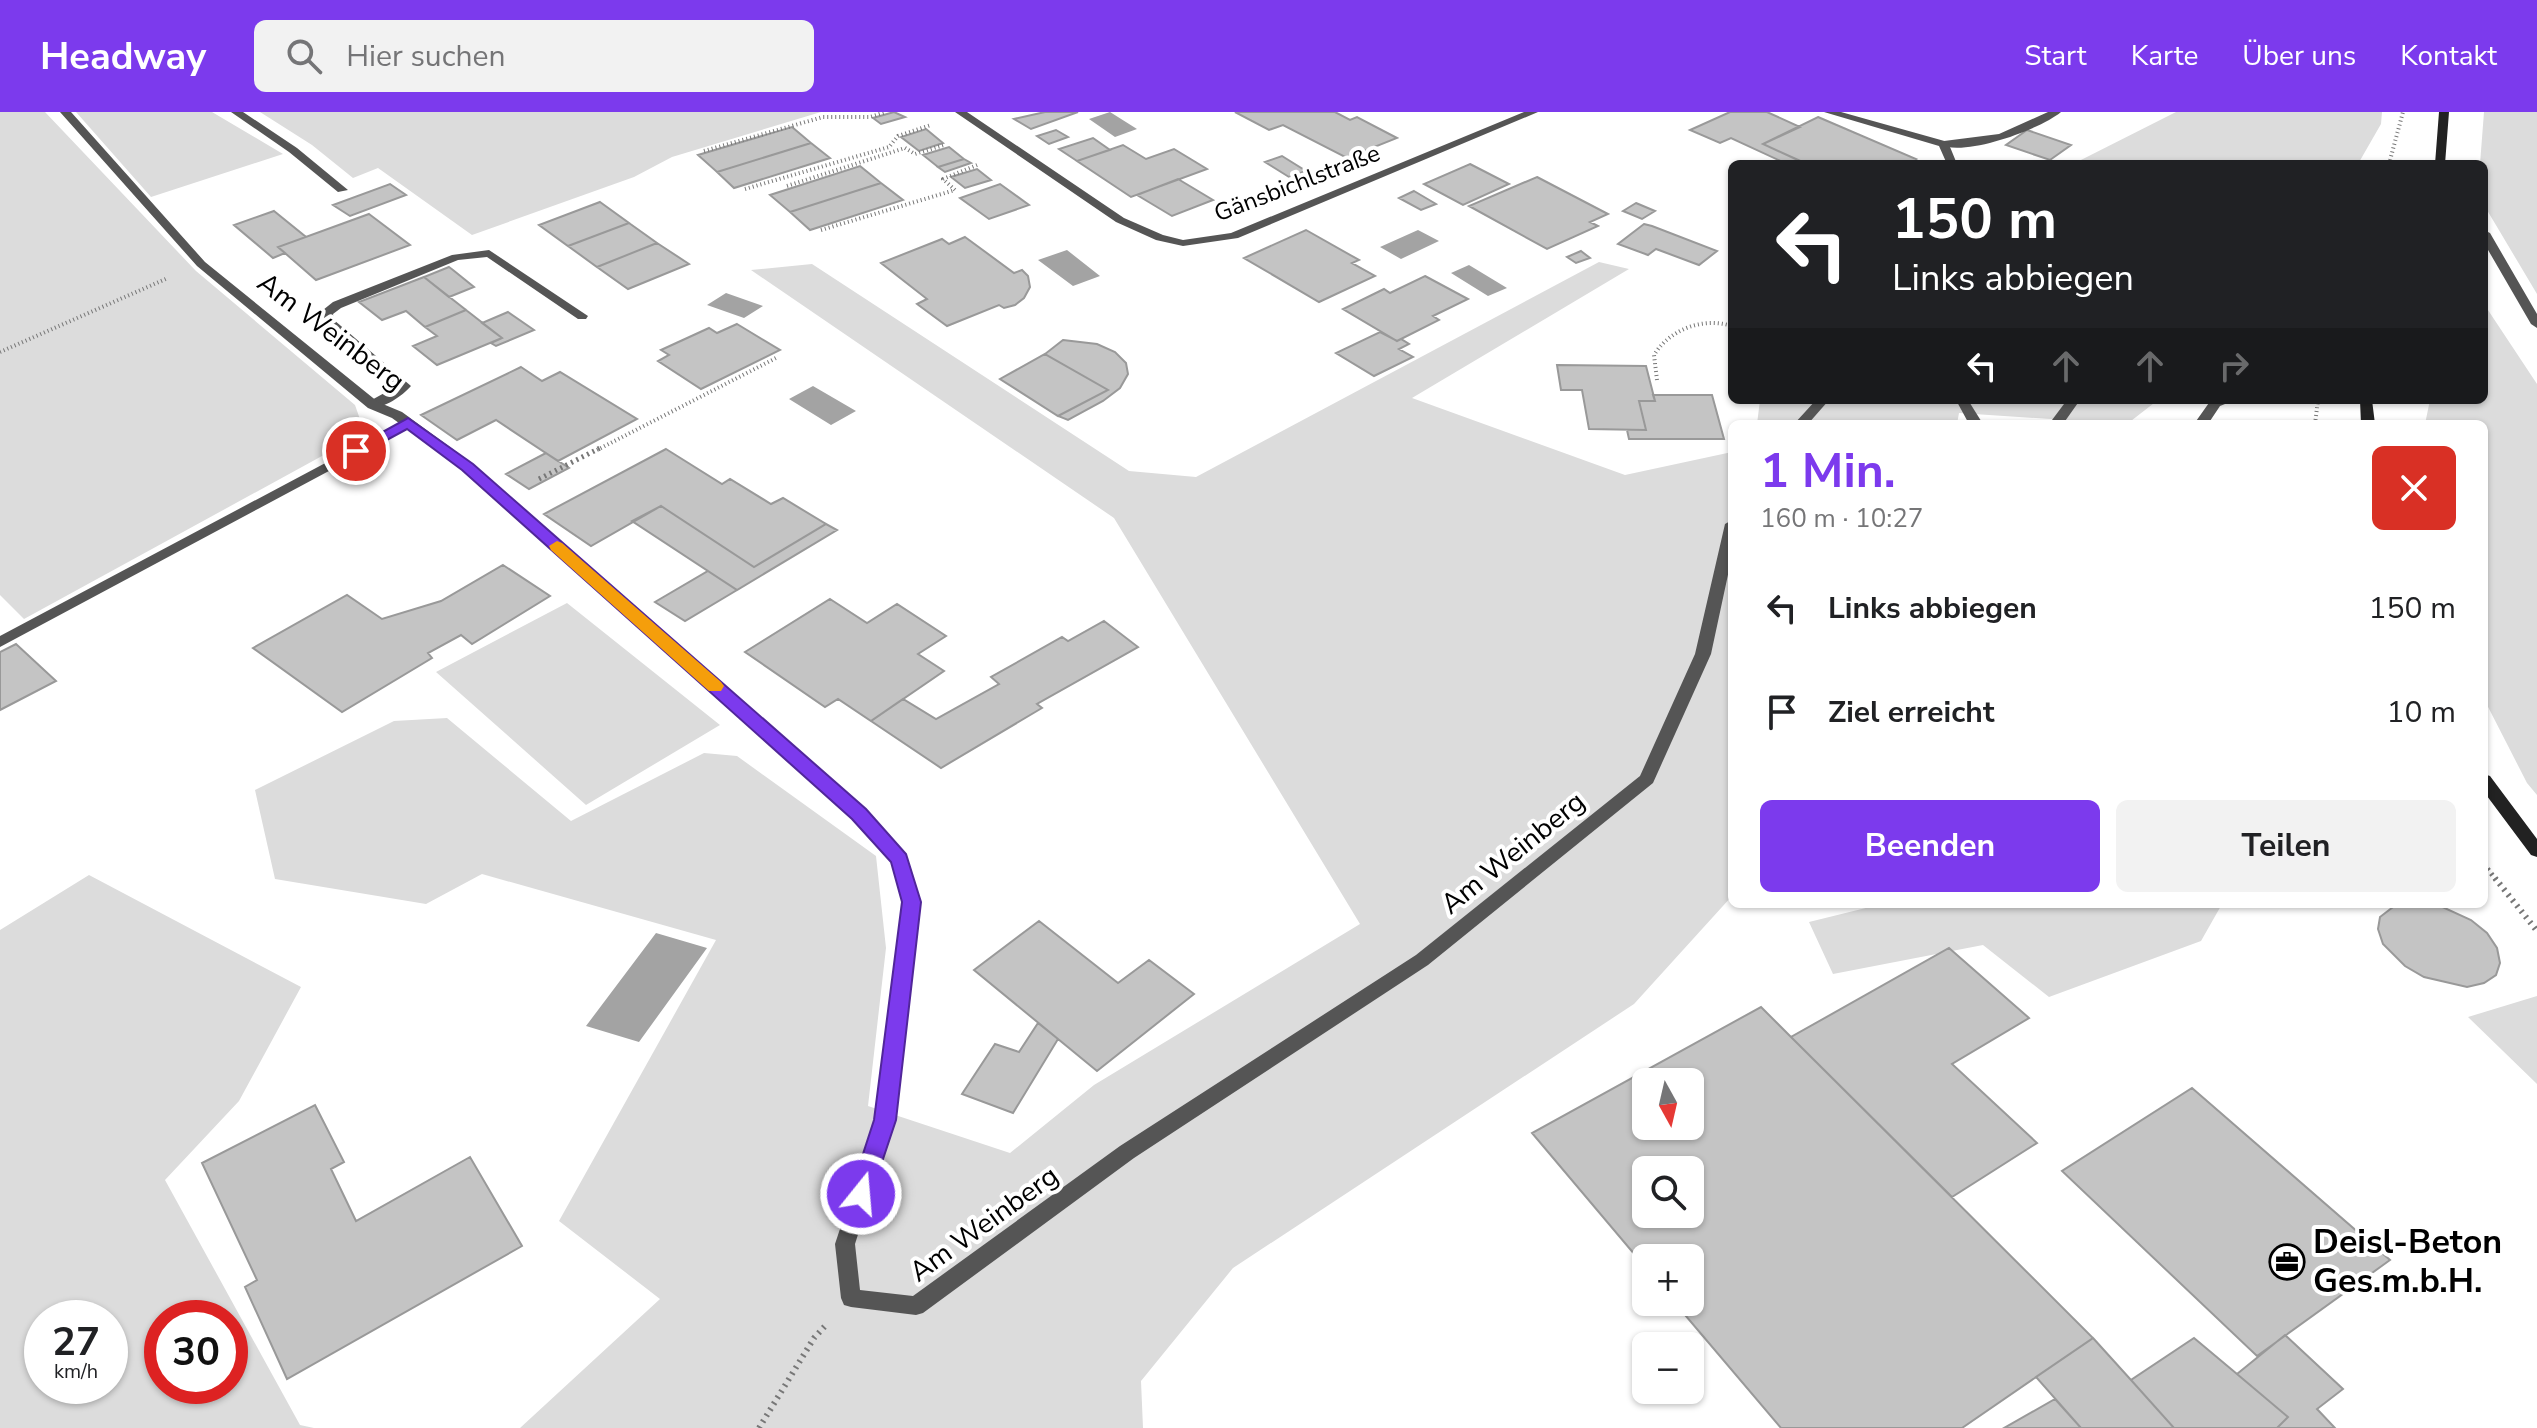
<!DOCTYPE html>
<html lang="de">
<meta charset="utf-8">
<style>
body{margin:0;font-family:"Nunito Sans",sans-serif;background:#f2f2f2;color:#202124;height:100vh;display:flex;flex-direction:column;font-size:30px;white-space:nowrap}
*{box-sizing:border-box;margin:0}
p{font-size:26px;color:#757577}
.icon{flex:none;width:44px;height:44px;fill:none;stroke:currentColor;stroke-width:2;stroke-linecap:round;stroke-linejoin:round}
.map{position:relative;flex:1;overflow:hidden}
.panel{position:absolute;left:1728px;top:308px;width:760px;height:488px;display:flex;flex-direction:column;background:#fff;border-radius:12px;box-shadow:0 2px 6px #0004}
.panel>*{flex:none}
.guide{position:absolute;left:1728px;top:48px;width:760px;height:244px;border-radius:12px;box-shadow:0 2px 6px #0004;background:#202124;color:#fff;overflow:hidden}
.needle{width:52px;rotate:172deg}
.fabs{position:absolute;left:1632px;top:956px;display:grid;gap:16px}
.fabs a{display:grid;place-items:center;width:72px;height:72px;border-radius:12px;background:#fff;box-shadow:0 2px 6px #0004;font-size:40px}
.speed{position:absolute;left:24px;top:1188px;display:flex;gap:16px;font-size:40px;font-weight:700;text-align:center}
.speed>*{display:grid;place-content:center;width:104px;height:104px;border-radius:50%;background:#fff;box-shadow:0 2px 6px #0004;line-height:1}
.speed small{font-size:20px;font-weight:400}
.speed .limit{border:12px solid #d22;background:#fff;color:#111}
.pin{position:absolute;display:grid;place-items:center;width:68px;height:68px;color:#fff;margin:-34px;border:4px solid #fff;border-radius:50%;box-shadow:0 2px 8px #0007}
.me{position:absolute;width:88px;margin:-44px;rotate:17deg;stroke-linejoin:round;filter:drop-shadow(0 0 6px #0008)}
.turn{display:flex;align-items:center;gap:28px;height:168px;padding:0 32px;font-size:36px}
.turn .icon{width:104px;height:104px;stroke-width:2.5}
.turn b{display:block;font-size:56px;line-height:68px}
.lanes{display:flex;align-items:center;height:76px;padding:0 32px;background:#0003;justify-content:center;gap:40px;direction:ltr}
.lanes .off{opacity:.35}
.round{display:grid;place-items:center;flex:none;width:84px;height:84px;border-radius:12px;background:#f2f2f2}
.overview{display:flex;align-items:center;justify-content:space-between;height:136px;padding:0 32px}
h1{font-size:48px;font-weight:700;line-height:60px;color:#7c3aed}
.cta{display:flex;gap:16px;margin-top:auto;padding:16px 32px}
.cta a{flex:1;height:92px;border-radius:12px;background:#7c3aed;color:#fff;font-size:32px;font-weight:700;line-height:92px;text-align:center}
.cta a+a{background:#f2f2f2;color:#202124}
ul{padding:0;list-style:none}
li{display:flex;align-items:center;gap:24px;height:104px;padding:0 32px}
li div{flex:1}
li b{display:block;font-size:30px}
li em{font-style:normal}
header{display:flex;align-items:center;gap:48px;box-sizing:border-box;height:112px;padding:0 40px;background:#7c3aed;color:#fff}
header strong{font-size:38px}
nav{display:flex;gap:44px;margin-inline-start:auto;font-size:28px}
.search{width:560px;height:72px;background:#f2f2f2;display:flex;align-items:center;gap:20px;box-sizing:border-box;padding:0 28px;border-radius:12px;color:#757577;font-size:30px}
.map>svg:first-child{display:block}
.green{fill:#dcdcdc;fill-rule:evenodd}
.water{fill:#a3a3a3}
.building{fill:#c4c4c4;stroke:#999;stroke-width:2;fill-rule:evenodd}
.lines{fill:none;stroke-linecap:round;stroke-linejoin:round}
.path-far2{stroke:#777;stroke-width:4;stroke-dasharray:1 3;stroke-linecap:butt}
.path-far1{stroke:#777;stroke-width:5;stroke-dasharray:2 4;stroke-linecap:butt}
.path{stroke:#777;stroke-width:6;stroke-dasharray:2 5;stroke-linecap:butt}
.service{fill:#555;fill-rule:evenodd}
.minor{fill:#555;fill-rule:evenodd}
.secondary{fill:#222;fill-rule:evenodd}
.route{fill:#7c3aed;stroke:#51269a;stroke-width:2}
.slow{fill:#f59e0b}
.labels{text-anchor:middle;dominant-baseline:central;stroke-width:8;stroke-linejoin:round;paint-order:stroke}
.far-street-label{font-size:24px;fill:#000;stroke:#fff}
.street-label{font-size:28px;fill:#000;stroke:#fff}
.near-poi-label{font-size:34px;font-weight:bold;fill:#000;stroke:#fff;text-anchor:start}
</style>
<header>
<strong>Headway</strong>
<div class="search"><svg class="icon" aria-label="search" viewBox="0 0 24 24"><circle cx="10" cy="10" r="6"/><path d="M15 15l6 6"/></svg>Hier suchen</div>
<nav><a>Start</a><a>Karte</a><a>Über uns</a><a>Kontakt</a></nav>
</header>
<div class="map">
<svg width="2537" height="1316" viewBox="0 0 2537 1316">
<rect width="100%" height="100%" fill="#fff"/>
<path class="green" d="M0 0H45L196 159 355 293 362 313 353 327 24 507 0 483Z
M76 0H212L283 42 151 85Z
M260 0H821L672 45 634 65 472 123 378 56 353 66 312 33Z
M2176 0H2382L2381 12 2358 52H2073Z
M2484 0H2537V182L2484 93V52H2480Z
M1599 150 1629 157 1412 286 1625 363 1732 340V784L1634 892 1233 1156 1141 1269 1143 1316H520L660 1187 559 1109 716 828 482 762 426 792 275 767 255 678 394 609 447 606 571 709 704 641 737 644 876 744 886 836 868 994 1010 1041 1094 973 1360 812 1114 406 751 158 812 152 1129 359 1196 365Z
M2484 192 2537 272V683L2527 671 2484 587V312H2425L2430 288H2484Z
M1760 288H2158L2127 312 1959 301 1957 312H1757Z
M567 491 720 613 586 693 436 560Z
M89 763 301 875 239 989 165 1068 300 1313 314 1316H0V818ZM42 1206H110V1274H42ZM162 1206H230V1274H162Z
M1882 792H2222L2201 829 2049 885 1983 833 1833 862 1809 810Z
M2537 884V972L2468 905Z"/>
<path class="water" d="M1110 0 1137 17 1115 25 1089 7Z
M1418 118 1439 129 1401 147 1380 135Z
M1067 138 1100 164 1073 174 1038 148Z
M1469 153 1507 176 1488 184 1451 161Z
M726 181 763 194 744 206 707 193Z
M813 274 856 299 831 313 789 287Z
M656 821 707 836 639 930 586 914Z"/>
<path class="building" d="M894 0 905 5 881 12 873 6Z
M1045 0H1078L1031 17 1014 7Z
M1235 0H1335L1350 8 1357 5 1397 26 1347 46 1283 13 1269 18Z
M1730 0H1767L1800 15 1763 32 1800 49 1787 52 1731 26 1720 31 1690 18Z
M1818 5 1916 47 1906 52H1807L1763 32Z
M792 15 811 31 717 60 698 43Z
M926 17 943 31 919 39 901 25Z
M1056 18 1068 25 1049 32 1037 24Z
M2027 18 2071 33 2050 48 2006 33Z
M1093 26 1110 38 1077 49 1059 37Z
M811 31 830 46 734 76 717 60Z
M1123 33 1146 47 1174 37 1207 57 1131 85 1077 49Z
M949 35 964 47 938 55 923 43Z
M1282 44 1306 59 1289 65 1265 50Z
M964 47 971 51 945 60 938 55Z
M1470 52 1509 72 1463 93 1424 72Z
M860 54 881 71 790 100 770 83Z
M977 57 991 68 965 76 951 65Z
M1537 65 1608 102 1590 110 1598 114 1547 137 1469 94Z
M1178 67 1213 88 1172 104 1137 83Z
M881 71 903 88 810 118 790 100Z
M390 72 406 83 350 104 333 93Z
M1000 72 1029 93 989 107 960 86Z
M1414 79 1436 92 1421 98 1399 86Z
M600 90 629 111 568 134 539 113Z
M1636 91 1655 99 1642 107 1623 99Z
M274 99 306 125 278 135 285 141 273 146 234 113Z
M369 102 410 133 316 168 278 135Z
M629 111 657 131 597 155 568 134Z
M1644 112 1652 114 1717 139 1699 153 1656 137 1648 143 1618 132Z
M1306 118 1359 148 1352 151 1375 164 1319 190 1244 146Z
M965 125 1014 161 1022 158 1028 164 1030 175 1024 186 1015 193 1004 196 999 193 947 214 917 192 927 187 881 151 942 127 949 132Z
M657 131 689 152 628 177 597 155Z
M1581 139 1590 146 1576 151 1567 145Z
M449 155 453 158 474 175 449 185 424 165Z
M1425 164 1468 187 1433 204 1439 208 1397 229 1343 197 1384 177 1390 181Z
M424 165 466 198 425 215 406 199 382 208 359 190Z
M466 198 502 226 437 253 413 234 437 224 425 215Z
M508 200 534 218 496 234 491 231 502 226 482 211Z
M737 212 780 238 701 277 658 249 669 243 661 238 709 216 717 221Z
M1380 220 1397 229 1401 227 1409 232 1399 237 1413 245 1374 264 1336 241Z
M1063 228 1097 232 1115 240 1126 251 1128 262 1120 276 1103 289 1068 308 1058 304 1108 278 1045 242Z
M1045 242 1108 278 1058 304 1000 267Z
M1557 253 1646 254 1655 289H1639L1646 318 1589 317 1582 278H1561Z
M521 255 542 269 560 260 637 307 558 349 496 308 457 328 421 303Z
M1653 283H1712L1724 327H1629L1627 318H1646L1639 289H1655Z
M666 337 722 372 730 367 771 392 783 386 826 412 754 455 661 394 591 434 544 402Z
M546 341 569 356 529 377 506 362Z
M661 394 754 455 826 412 837 418 737 478 632 409Z
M503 453 550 484 472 532 461 523 428 541 432 546 342 600 253 536 347 483 382 507 441 489Z
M708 459 737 478 685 509 655 490Z
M830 487 867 511 897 492 946 524 918 542 944 559 871 609 838 587 825 595 745 540Z
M1104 509 1138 535 1037 592 1042 596 941 656 871 609 903 587 936 607 999 572 991 565 1062 525 1068 529Z
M16 532 56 569 0 598V540Z
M2397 792H2436L2471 808 2487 821 2497 836 2500 851 2496 863 2484 871 2467 875 2424 865 2405 854 2383 832 2378 817 2380 805Z
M1039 809 1118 871 1149 848 1194 882 1097 959 974 858Z
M1949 836 2029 906 1952 952 2037 1031 1952 1085 1791 925Z
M1761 895 1791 925 2093 1226 1962 1316H1781L1674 1190H1690V1146H1646V1156L1532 1021ZM1646 970H1690V1014H1646ZM1646 1058H1690V1102H1646Z
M1038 911 1058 927 1013 1001 962 982 995 932 1019 940Z
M2192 976 2390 1148 2257 1244 2062 1059Z
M315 993 344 1050 331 1057 356 1109 470 1045 522 1134 287 1267 245 1175 257 1168 202 1051Z
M2285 1223 2343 1277 2317 1297 2335 1316H2277L2288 1305 2237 1262Z
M2093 1226 2131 1268 2174 1316H2081L2036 1265Z
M2194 1226 2237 1262 2288 1305 2277 1316H2174L2131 1268Z
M2055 1287 2081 1316H2004Z"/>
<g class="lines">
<path class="path-far2" d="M704 39 823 5H870L886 0
M2389 52 2403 0
M787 74 905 36 915 42 944 33
M745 77 889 35 898 24 931 13
M821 118 955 78 943 67 977 53
M0 240 168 166
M1657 268 1654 243C1670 217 1703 205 1732 214
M2315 312 2318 288
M597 338 776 246"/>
<path class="path-far1" d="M539 367 600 336
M2484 752 2496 768"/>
<path class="path" d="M2495 766 2537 819
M759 1316 814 1226 826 1213"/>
<path class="service" d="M231 0H243L297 36 348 78 338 80 289 40Z
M2048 0H2061C2041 17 1963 46 1939 32L1944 29 1999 22Z
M489 138 588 204 586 207H578L487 145 458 148 341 196 333 202 334 208 411 274C401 285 384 297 368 296V290L397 274 324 212 323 198 333 190 452 143Z
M2211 288H2235L2220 294 2208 312H2194Z
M408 307 415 311 413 314 0 535V524Z"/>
<path class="minor" d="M60 0H71L205 150 378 290 402 300 473 352 865 698 906 743 921 790 894 1008 855 1132 860 1178 913 1184 1120 1034 1416 843 1640 664 1695 542 1725 412 1732 408V444L1711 542 1653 671 1428 853 1134 1046 923 1201 916 1203 851 1195 844 1193 841 1186 835 1132 876 1008 903 790 892 749 853 706 463 358 392 306 368 296 197 154Z
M955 0H967L1124 106 1163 123 1183 128 1231 121 1524 0H1538L1238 126 1183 134 1156 128 1116 110Z
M1824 0H1841L1948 30 1957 52H1947L1939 34Z
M2484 118 2490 121 2537 202V216L2531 212 2484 131Z
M1816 288H1829L1808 312H1794Z
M1956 288H1968L1983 312H1969Z
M2067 288H2080L2063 312H2049Z"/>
<path class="secondary" d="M2439 0H2449L2445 52H2435Z
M2360 288H2372L2375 312H2361Z
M2484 662 2490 664 2537 727V745L2531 743 2484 680Z"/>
</g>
<path class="route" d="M408 306 473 352 866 697 906 742 921 790 896 1008 869 1089 861 1092 854 1089 850 1082 874 1008 902 790 891 750 852 707 462 358 407 317 361 342 356 343 348 339Z"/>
<path class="slow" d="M557 429 562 431 721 570 724 574 721 579H709L551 438 549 434Z"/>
<defs>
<symbol id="office-ring" viewBox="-11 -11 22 22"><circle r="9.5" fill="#fff" stroke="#000" stroke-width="1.5"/><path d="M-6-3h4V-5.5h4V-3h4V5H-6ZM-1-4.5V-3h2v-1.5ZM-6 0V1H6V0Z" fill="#000"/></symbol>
</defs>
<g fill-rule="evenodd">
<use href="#office-ring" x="2267" y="1130" width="40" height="40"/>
</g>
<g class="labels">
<g class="far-street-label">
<text transform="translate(1297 71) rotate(-21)">Gänsbichlstraße</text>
</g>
<g class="street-label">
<text transform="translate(331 220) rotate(37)">Am Weinberg</text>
<text transform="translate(1513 741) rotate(-39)">Am Weinberg</text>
<text transform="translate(984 1112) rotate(-36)">Am Weinberg</text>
</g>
<g class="near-poi-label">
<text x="2313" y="1130">Deisl-Beton<tspan x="2313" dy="39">Ges.m.b.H.</tspan></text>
</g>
</g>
</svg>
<div class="fabs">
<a><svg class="needle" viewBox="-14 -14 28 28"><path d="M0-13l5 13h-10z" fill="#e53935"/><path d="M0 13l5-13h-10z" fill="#757577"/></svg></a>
<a><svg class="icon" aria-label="search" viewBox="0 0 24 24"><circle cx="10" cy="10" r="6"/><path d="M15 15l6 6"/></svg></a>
<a>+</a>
<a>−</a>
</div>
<div class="speed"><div>27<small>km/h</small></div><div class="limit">30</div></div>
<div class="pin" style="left:356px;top:339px;background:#d93025"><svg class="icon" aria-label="arrive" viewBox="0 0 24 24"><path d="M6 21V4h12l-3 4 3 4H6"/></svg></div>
<svg class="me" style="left:861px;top:1082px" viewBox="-20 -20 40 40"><circle r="17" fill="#7c3aed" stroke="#fff" stroke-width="3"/><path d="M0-11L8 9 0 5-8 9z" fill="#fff"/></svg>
<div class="guide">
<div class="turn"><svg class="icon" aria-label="left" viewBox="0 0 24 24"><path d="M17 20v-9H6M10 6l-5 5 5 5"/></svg><div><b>150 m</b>Links abbiegen</div></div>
<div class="lanes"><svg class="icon" aria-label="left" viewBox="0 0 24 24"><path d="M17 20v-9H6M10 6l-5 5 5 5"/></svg><svg class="icon off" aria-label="ahead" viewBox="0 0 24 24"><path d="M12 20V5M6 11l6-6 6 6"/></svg><svg class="icon off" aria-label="ahead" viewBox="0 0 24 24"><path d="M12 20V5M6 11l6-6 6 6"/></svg><svg class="icon off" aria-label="right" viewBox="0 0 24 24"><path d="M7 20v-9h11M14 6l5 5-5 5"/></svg></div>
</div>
<section class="panel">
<div class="overview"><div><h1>1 Min.</h1><p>160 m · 10:27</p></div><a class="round" style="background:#d93025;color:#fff"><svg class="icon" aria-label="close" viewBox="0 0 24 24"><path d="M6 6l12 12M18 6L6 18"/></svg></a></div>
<ul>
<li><svg class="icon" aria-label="left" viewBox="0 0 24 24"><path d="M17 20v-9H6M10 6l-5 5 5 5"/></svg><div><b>Links abbiegen</b></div><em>150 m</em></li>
<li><svg class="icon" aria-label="arrive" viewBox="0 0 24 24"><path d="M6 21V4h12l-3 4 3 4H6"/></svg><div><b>Ziel erreicht</b></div><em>10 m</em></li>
</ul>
<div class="cta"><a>Beenden</a><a>Teilen</a></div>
</section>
</div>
